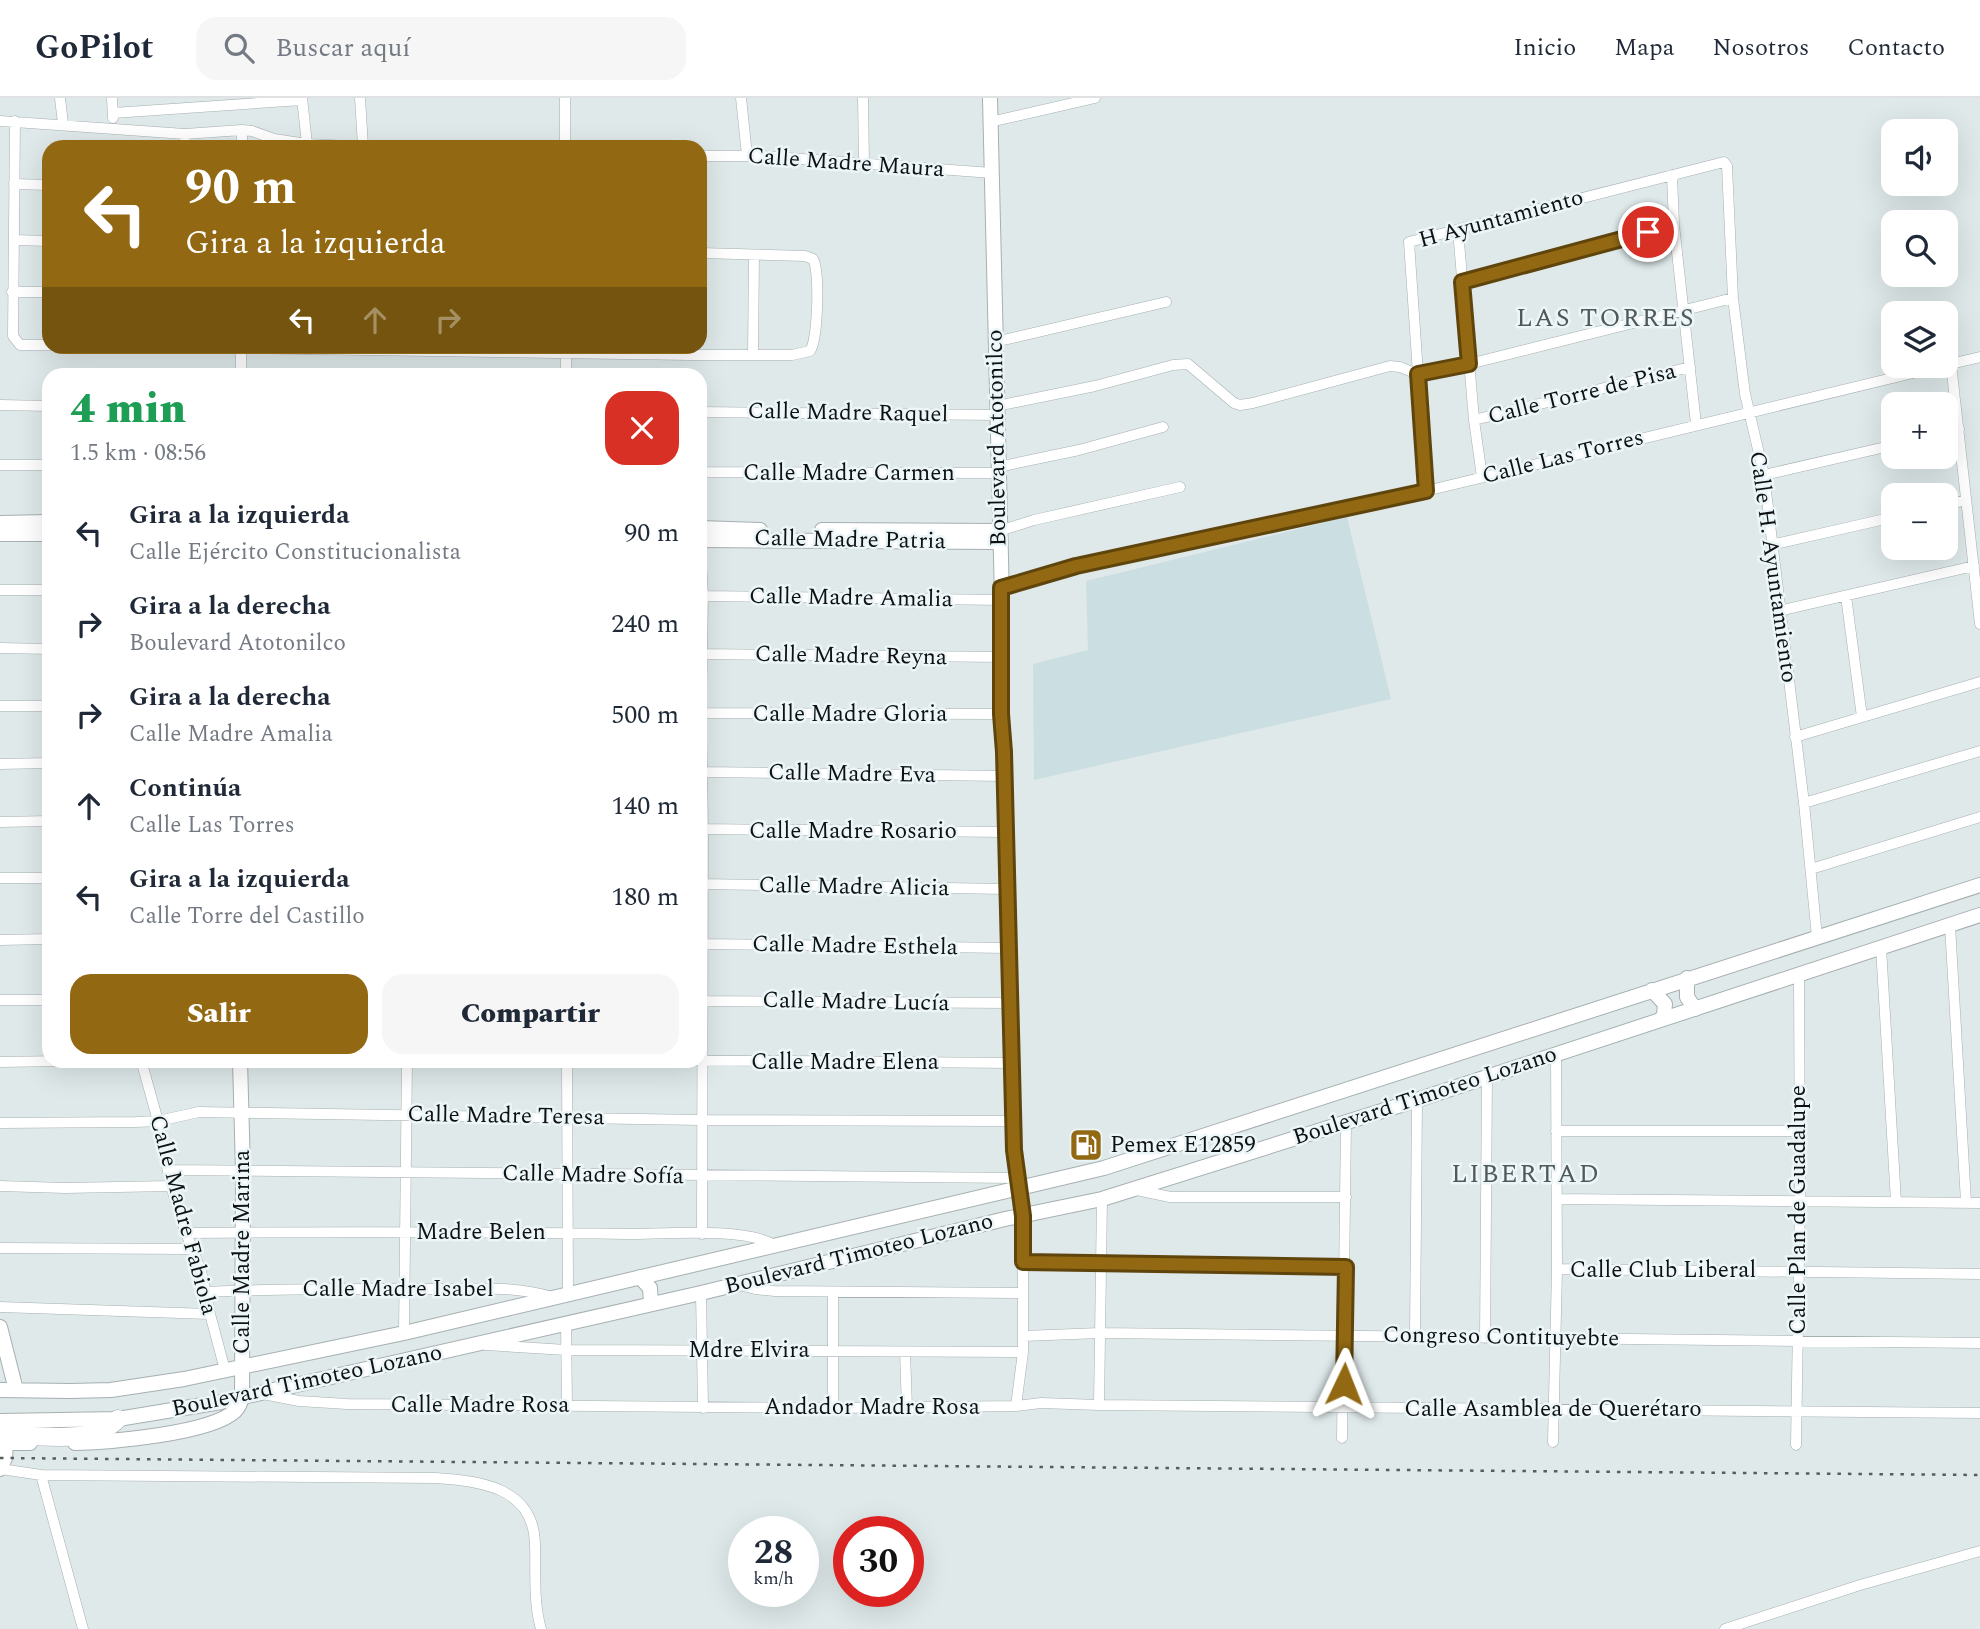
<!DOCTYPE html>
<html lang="es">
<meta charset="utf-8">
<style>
body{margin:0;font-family:Spectral,serif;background:#f6f6f7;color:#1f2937;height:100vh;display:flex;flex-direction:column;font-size:26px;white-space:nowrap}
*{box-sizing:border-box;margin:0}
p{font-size:23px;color:#747a83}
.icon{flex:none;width:38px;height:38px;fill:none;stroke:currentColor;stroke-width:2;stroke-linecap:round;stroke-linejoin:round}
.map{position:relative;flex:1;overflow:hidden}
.details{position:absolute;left:42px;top:270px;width:665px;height:700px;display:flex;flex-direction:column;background:#fff;border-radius:21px;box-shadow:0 7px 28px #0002}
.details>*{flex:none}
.guide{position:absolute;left:42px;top:42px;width:665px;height:214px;border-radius:21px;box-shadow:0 7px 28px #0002;background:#926912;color:#fff;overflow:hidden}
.tools{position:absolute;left:1881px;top:21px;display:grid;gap:14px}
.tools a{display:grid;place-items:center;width:77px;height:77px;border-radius:14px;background:#fff;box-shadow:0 7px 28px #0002;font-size:35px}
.speed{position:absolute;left:728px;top:1418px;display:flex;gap:14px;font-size:35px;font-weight:700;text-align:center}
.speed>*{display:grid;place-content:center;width:91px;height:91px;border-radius:50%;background:#fff;box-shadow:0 7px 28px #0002;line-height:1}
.speed small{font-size:18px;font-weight:400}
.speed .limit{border:10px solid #d22;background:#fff;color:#111}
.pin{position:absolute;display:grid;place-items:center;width:60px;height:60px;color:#fff;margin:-30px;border:4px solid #fff;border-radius:50%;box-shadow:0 2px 7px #0007}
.me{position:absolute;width:77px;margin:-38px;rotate:2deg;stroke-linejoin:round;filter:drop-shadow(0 0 5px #0008)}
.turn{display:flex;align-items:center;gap:24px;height:147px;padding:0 28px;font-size:32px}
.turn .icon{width:91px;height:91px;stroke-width:2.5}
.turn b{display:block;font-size:49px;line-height:60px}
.lanes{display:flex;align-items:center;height:66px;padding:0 28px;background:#0003;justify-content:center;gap:35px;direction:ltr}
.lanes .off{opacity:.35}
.round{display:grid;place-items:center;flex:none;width:74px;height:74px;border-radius:21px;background:#f6f6f7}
.head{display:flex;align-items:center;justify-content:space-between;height:119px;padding:0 28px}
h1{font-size:42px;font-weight:800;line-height:52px;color:#1e9e55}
.primary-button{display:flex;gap:14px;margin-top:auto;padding:14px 28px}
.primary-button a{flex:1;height:80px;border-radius:21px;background:#926912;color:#fff;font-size:28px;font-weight:800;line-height:80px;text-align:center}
.primary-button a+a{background:#f6f6f7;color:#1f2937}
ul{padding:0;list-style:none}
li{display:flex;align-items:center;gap:21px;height:91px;padding:0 28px}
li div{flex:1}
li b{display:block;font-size:26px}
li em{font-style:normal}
header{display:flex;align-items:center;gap:42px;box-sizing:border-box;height:98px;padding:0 35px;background:#fff;border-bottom:2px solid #e0e1e3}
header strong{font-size:33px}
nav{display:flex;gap:38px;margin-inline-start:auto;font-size:24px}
.search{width:490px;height:63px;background:#f6f6f7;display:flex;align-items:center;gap:18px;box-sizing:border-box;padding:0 24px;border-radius:21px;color:#747a83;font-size:26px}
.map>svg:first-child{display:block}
.built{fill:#cbdee1}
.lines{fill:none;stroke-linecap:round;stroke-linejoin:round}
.street-casing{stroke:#a6afb1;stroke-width:11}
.secondary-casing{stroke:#a6afb1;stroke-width:16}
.highway-casing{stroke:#a6afb1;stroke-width:19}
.street{stroke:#fff;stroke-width:10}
.secondary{stroke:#fff;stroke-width:14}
.highway{stroke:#fff;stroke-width:18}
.rail{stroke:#575c5c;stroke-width:2.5;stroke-dasharray:3.5 7;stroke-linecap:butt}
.route-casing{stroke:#5f440c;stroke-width:18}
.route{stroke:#926912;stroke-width:12}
.labels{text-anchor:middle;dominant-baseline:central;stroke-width:5;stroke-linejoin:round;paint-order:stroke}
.street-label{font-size:23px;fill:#0f1212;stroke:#ecf6f8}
.poi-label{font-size:23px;fill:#0f1212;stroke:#ecf6f8;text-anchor:start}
.quarter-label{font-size:26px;letter-spacing:2px;fill:#50585a;stroke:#ecf6f8}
</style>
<header>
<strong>GoPilot</strong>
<div class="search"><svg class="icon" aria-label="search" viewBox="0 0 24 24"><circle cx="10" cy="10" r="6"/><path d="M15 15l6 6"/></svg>Buscar aquí</div>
<nav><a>Inicio</a><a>Mapa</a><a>Nosotros</a><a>Contacto</a></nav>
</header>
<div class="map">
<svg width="1980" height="1531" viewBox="0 0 1980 1531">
<rect width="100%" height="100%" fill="#dfe9ea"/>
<path class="built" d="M1347 419 1391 601 1034 682 1033 566 1088 552 1086 483Z"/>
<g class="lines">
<defs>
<path id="street" d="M60 0 63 26
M112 0 113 20
M302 0 307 46
M360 0 363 48
M565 0V49
M741 0 747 57
M863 0 864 66
M113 15 302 2
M0 23 185 36 242 32 252 33 274 41 307 46 370 49
M15 23 13 238 20 247H49
M990 24 1095 0
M185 36V49
M242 49V32
M700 58H761L992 75
M1672 77 1674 127 1696 326
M14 86 49 87
M1458 132 1474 322 1482 379
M14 142 49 143
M1462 184 1674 127
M12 194H49
M995 244 1166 204
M103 248 690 257H792L810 253C818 242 820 173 813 161L805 158 700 155
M241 248V276
M753 257 754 157
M1951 266 1980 526
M1946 267 1980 259
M566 276V249
M0 307 49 308
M997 308 1095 288 1173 267 1188 266 1234 305 1240 307 1253 305 1390 268 1400 269 1417 276 1469 266 1733 200
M700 314 997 317
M701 314 700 442 703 498 701 615 703 731 702 1136
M1474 322 1690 269
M1946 334 1959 331
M0 367H49
M998 369 1079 352 1163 329
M700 374 998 375
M1764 377 1894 347
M1426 393 1409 144 1724 64 1727 68 1733 200 1745 296 1764 377 1804 705 1817 839
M1946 407 1966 402
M999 433 1034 422 1180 389
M1771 447 1894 419
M1001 490 1076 469 1426 393 1942 268
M0 492H49
M700 498 1002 502
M1846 498 1862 619
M1779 513 1974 468
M0 550 49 551
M700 556 1002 559
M0 608H49
M700 615 1001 616
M1795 639 1980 584
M0 666 49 665
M700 674 1005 678
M1804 705 1980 653
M0 724 49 723
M700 731 1007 734
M1811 771 1980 719
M0 780H49
M700 786 1007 791
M1950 827 1966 1104
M0 842 49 841
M700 846 1010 850
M1881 849 1896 1104
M0 902H49
M700 903 1011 905
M141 962 158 1023 171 1088 186 1135 201 1173 210 1216 225 1272
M567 962 568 1196
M677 962 1012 965
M0 964 123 962
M0 1025 136 1024 158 1023 199 1014 702 1022 1014 1023
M1556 1033H1799
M169 1072 1017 1080
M0 1088 65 1090 171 1088
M1137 1092 1170 1099H1346
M1557 1101 1980 1105
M186 1135C333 1134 480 1134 627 1136 665 1136 743 1129 775 1147
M0 1150 193 1151
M1023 1164 1346 1169
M1557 1171 1980 1176
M740 1187 755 1191 775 1193 1023 1195
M206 1194C281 1190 355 1191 430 1191 471 1191 514 1187 552 1199
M701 1195 703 1310
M0 1209 210 1216
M566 1225 567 1307
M404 1235 407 962
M1023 1238 1100 1235 1980 1245
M1415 1238 1417 1002
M1485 1240 1487 979
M486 1247 566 1252 1023 1254
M905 1254 907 1310
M263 1296 299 1303 347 1306 833 1310 1016 1308 1041 1305 1099 1307 1980 1315
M1099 1307 1102 1101
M1016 1308 1023 1254V1118
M833 1310V1194
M1342 1340 1346 1024
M1553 1344 1557 1171 1556 955
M1796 1347 1800 1103 1799 876
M1 1371 41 1377 435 1380C480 1383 533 1389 535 1445 536 1474 533 1503 541 1531
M41 1377 83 1531
M1725 1531 1860 1487 1980 1453"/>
<path id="secondary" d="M990 0 1002 502 1001 616 1004 654 1014 1052 1023 1118
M0 425 49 424
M700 430 760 432
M822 432 999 433
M0 436H49
M700 442 1000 444
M1687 880V899L1695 911
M1652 892 1665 906 1664 917 1660 922
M640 1179 650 1190 651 1206
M0 1229 16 1292
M0 1292 70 1293 111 1292 184 1281 404 1235 1104 1070 1980 787
M0 1323 118 1321 221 1304 701 1195 1005 1121 1102 1101 1417 1002 1980 817
M0 1345H30
M75 1345C109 1344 210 1336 235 1313 239 1309 241 1304 242 1299L243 1073 240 962
M0 1371 5 1360 6 1345"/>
<path id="highway" d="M0 1336C34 1337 93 1348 118 1321"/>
</defs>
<use href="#street" class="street-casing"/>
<use href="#secondary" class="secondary-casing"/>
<use href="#highway" class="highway-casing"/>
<use href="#street" class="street"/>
<use href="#secondary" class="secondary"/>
<use href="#highway" class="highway"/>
<path class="rail" d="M0 1360 1980 1377"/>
</g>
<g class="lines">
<defs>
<path id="route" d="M1344 1286 1346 1169 1023 1164V1118L1014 1052 1004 654 1001 616V490L1076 468 1426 393 1418 276 1469 266 1462 184 1648 134"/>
</defs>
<use href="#route" class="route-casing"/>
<use href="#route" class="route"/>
</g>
<defs>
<symbol id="fuel-square" viewBox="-11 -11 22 22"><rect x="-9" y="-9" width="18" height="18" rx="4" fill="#926912" stroke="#ecf6f8"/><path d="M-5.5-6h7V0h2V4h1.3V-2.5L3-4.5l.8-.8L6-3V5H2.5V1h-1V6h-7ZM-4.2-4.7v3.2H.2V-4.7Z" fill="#fff"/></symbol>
</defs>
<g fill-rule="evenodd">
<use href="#fuel-square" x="1067" y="1028" width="38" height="38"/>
</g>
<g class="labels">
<g class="street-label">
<text transform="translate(846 65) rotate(4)">Calle Madre Maura</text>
<text transform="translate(1501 121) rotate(-15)">H Ayuntamiento</text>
<text transform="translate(1582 296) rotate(-14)">Calle Torre de Pisa</text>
<text transform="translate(848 315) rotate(1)">Calle Madre Raquel</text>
<text transform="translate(997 340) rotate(-91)">Boulevard Atotonilco</text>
<text transform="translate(1563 359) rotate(-14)">Calle Las Torres</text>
<text x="849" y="375">Calle Madre Carmen</text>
<text transform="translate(850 442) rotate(1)">Calle Madre Patria</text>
<text transform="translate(1773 469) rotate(82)">Calle H. Ayuntamiento</text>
<text transform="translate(851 500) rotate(1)">Calle Madre Amalia</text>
<text transform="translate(851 558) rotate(1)">Calle Madre Reyna</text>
<text x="850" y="616">Calle Madre Gloria</text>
<text transform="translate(852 676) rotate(1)">Calle Madre Eva</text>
<text x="853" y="733">Calle Madre Rosario</text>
<text transform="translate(854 789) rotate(1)">Calle Madre Alicia</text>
<text transform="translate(855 848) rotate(1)">Calle Madre Esthela</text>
<text transform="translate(856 904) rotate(1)">Calle Madre Lucía</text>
<text x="845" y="964">Calle Madre Elena</text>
<text transform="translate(1425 998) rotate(-18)">Boulevard Timoteo Lozano</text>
<text transform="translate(506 1018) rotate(1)">Calle Madre Teresa</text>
<text transform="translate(593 1077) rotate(1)">Calle Madre Sofía</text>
<text transform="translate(1798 1112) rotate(-90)">Calle Plan de Guadalupe</text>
<text transform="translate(183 1117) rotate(75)">Calle Madre Fabiola</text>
<text x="481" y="1134">Madre Belen</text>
<text transform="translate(242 1154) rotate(-90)">Calle Madre Marina</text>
<text transform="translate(859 1156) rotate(-14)">Boulevard Timoteo Lozano</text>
<text x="1663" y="1172">Calle Club Liberal</text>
<text x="398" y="1191">Calle Madre Isabel</text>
<text transform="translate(1501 1239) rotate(1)">Congreso Contituyebte</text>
<text x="749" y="1252">Mdre Elvira</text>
<text transform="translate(307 1283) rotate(-12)">Boulevard Timoteo Lozano</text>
<text x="480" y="1307">Calle Madre Rosa</text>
<text x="872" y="1309">Andador Madre Rosa</text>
<text x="1553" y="1311">Calle Asamblea de Querétaro</text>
</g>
<g class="poi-label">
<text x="1110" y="1047">Pemex E12859</text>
</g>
<g class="quarter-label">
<text x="1606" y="220">LAS TORRES</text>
<text x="1526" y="1076">LIBERTAD</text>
</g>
</g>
</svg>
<div class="tools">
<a><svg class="icon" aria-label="sound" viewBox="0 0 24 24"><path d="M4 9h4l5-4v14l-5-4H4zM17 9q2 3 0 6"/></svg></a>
<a><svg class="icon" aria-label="search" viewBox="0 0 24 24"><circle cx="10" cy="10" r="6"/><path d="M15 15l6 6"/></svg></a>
<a><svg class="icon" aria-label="layers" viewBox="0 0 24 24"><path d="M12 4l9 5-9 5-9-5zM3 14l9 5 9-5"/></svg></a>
<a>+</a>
<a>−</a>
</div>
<div class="speed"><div>28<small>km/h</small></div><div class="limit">30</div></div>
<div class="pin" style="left:1648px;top:134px;background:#d93025"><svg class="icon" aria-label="arrive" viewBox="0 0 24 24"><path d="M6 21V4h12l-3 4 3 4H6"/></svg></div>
<svg class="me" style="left:1344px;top:1286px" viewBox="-20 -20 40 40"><path d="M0-17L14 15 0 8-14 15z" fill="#926912" stroke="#fff" stroke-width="4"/></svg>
<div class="guide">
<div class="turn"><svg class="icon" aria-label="left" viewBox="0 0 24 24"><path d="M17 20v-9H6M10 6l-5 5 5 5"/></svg><div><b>90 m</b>Gira a la izquierda</div></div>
<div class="lanes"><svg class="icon" aria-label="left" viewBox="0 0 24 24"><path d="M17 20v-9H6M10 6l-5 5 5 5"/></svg><svg class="icon off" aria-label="ahead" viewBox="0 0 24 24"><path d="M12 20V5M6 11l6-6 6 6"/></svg><svg class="icon off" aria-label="right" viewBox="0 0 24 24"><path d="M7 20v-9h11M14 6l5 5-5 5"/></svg></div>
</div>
<section class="details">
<div class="head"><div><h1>4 min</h1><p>1.5 km · 08:56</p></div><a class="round" style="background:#d93025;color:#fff"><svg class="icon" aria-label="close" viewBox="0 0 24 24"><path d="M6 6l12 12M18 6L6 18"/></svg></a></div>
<ul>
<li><svg class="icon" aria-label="left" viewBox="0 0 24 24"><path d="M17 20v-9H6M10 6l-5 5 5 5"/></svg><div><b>Gira a la izquierda</b><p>Calle Ejército Constitucionalista</p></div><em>90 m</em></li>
<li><svg class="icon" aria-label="right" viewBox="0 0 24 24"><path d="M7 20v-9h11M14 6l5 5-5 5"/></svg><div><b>Gira a la derecha</b><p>Boulevard Atotonilco</p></div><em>240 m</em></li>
<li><svg class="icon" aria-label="right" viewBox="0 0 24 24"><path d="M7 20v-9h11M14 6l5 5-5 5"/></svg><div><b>Gira a la derecha</b><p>Calle Madre Amalia</p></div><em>500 m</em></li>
<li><svg class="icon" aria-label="ahead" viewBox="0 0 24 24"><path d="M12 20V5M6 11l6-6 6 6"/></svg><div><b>Continúa</b><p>Calle Las Torres</p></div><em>140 m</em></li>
<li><svg class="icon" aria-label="left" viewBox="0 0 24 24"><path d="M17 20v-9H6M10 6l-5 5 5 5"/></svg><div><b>Gira a la izquierda</b><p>Calle Torre del Castillo</p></div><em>180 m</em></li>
</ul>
<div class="primary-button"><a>Salir</a><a>Compartir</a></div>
</section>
</div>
